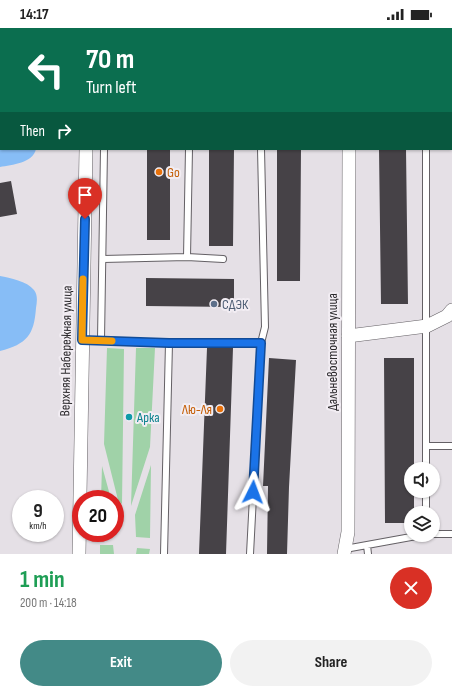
<!DOCTYPE html>
<meta charset="utf-8">
<style>
body{margin:0;font-family:"Sofia Sans Condensed",sans-serif;background:#f2f2f2;color:#222;height:100vh;display:flex;flex-direction:column;font-size:15px;white-space:nowrap}
*{box-sizing:border-box;margin:0}
p{font-size:13px;color:#767676}
.icon{flex:none;width:22px;height:22px;fill:none;stroke:currentColor;stroke-width:2;stroke-linecap:round;stroke-linejoin:round}
.map{position:relative;height:526px;overflow:hidden}
.drawer{display:flex;flex-direction:column;background:#fff;flex:1}
.drawer>*{flex:none}
.banner{position:absolute;left:0px;top:0px;width:452px;height:122px;box-shadow:0 1px 3px #0004;background:#0b6e4f;color:#fff;overflow:hidden}
.tools{position:absolute;left:404px;top:434px;display:grid;gap:8px}
.tools a{display:grid;place-items:center;width:36px;height:36px;border-radius:50%;background:#fff;box-shadow:0 1px 3px #0004;font-size:20px}
.speed{position:absolute;left:12px;top:462px;display:flex;gap:8px;font-size:20px;font-weight:700;text-align:center}
.speed>*{display:grid;place-content:center;width:52px;height:52px;border-radius:50%;background:#fff;box-shadow:0 1px 3px #0004;line-height:1}
.speed small{font-size:10px;font-weight:400}
.speed .limit{border:6px solid #d22;background:#fff;color:#111}
.pin{position:absolute;display:grid;place-items:center;width:34px;height:34px;color:#fff;margin:-41px -17px;border-radius:50% 50% 50% 0;rotate:-45deg;box-shadow:0 0 4px #0007}
.pin .icon{rotate:45deg}
.me{position:absolute;width:44px;margin:-22px;rotate:3deg;stroke-linejoin:round;filter:drop-shadow(0 0 3px #0008)}
.turn{display:flex;align-items:center;gap:14px;height:84px;padding:0 20px;font-size:18px}
.turn .icon{width:52px;height:52px;stroke-width:2.5}
.turn b{display:block;font-size:28px;line-height:34px}
.then{display:flex;align-items:center;height:38px;padding:0 20px;background:#0003;gap:8px;font-size:15px}
.round{display:grid;place-items:center;flex:none;width:42px;height:42px;border-radius:21px;background:#f2f2f2}
.headline{display:flex;align-items:center;justify-content:space-between;height:68px;padding:0 20px}
h1{font-size:24px;font-weight:700;line-height:30px;color:#1e9e55}
.cta{display:flex;gap:8px;margin-top:auto;padding:8px 20px}
.cta a{flex:1;height:46px;border-radius:24px;background:#438a87;color:#fff;font-size:16px;font-weight:700;line-height:46px;text-align:center}
.cta a+a{background:#f2f2f2;color:#222}
.status{display:flex;justify-content:space-between;align-items:center;height:28px;padding:0 20px;background:#fff;direction:ltr}
.status svg{height:11px;fill:currentColor}
.map>svg:first-child{display:block}
.green{fill:#a0d2a8}
.water{fill:#87bdf6}
.building{fill:#464247}
.lines{fill:none;stroke-linecap:round;stroke-linejoin:round}
.service-casing{stroke:#646065;stroke-width:8}
.minor-casing{stroke:#646065;stroke-width:14}
.service{stroke:#fff;stroke-width:6}
.minor{stroke:#fff;stroke-width:13}
.route-casing{stroke:#114b97;stroke-width:10}
.route{stroke:#1a73e8;stroke-width:7}
.slow{stroke:#f59e0b;stroke-width:7}
.food-dot{fill:#e8710a;stroke:#f2edf3;stroke-width:1.5}
.service-dot{fill:#5c6f8a;stroke:#f2edf3;stroke-width:1.5}
.culture-dot{fill:#0f9aa8;stroke:#f2edf3;stroke-width:1.5}
.labels{text-anchor:middle;dominant-baseline:central;stroke-width:4;stroke-linejoin:round;paint-order:stroke}
.food-label{font-size:14px;fill:#c56008;stroke:#f2edf3;text-anchor:start}
.service-label{font-size:14px;fill:#4e5e75;stroke:#f2edf3;text-anchor:start}
.street-label{font-size:14px;fill:#2b292c;stroke:#f2edf3}
.culture-label{font-size:14px;fill:#0d838f;stroke:#f2edf3;text-anchor:start}
</style>
<div class="status"><b>14:17</b><svg viewBox="0 0 49 12"><path d="M0 12V9h3v3zM5 12V6h3v6zM10 12V3h3v9zM15 12V0h3v12zM26 1h20v11H26zM47 4h2v5h-2z"/></svg></div>
<div class="map">
<svg width="452" height="526" viewBox="0 0 452 526">
<rect width="100%" height="100%" fill="#e5e0e6"/>
<path class="green" d="M107 320 124 321 122 476 118 472 104 416Z
M136 320H155L150 419 131 478Z
M151 437 150 510 136 509 135 487Z
M102 438 111 471H101Z
M100 517H113L114 526H100Z
M137 520 150 521 149 526H136Z"/>
<path class="water" d="M0 0 35 1H1V121H36C33 135 12 137 0 139Z
M0 248C10 250 27 253 34 262 38 267 37 274 36 280 34 307 27 316 0 323Z"/>
<path class="building" d="M147 121H170V212H147Z
M209 121H234L233 218H209Z
M277 121H301L300 253H277Z
M379 121H406L408 276H381Z
M11 153 17 186 0 189V155Z
M146 250 234 251V279L146 278Z
M207 320H233L226 526H199Z
M269 330 296 332 289 459 287 526H267L268 458H263Z
M384 330H414V441H411V463H414V485H411V495H385Z"/>
<g class="lines">
<defs>
<path id="service" d="M182 0V1
M425 0V1
M106 1V0
M426 121V441
M187 229 189 121
M103 231 187 229 223 231
M82 312 169 315 164 526
M101 312 104 121
M169 315H261
M426 418H452
M426 485V463
M433 506H452
M367 517 368 526
M345 521 422 507
M250 526 261 315 265 299 261 121"/>
<path id="minor" d="M89 1V0
M350 1V0
M348 308 427 298 447 288 452 282
M79 526 86 121
M344 526 348 504 349 121"/>
</defs>
<use href="#service" class="service-casing"/>
<use href="#minor" class="minor-casing"/>
<use href="#service" class="service"/>
<use href="#minor" class="minor"/>
</g>
<g class="lines">
<defs>
<path id="route" d="M85 191 82 312 169 315H261L253 464"/>
</defs>
<use href="#route" class="route-casing"/>
<use href="#route" class="route"/>
<path class="slow" d="M83 251 82 312 112 313"/>
</g>
<g class="food-dot">
<circle cx="159" cy="144" r="4"/>
<circle cx="220" cy="381" r="4"/>
</g>
<circle class="service-dot" cx="214" cy="276" r="4"/>
<circle class="culture-dot" cx="129" cy="389" r="4"/>
<g class="labels">
<g class="food-label">
<text x="167" y="144">Go</text>
<text x="212" y="381" text-anchor="end">Лю-Ля</text>
</g>
<g class="service-label">
<text x="222" y="276">СДЭК</text>
</g>
<g class="street-label">
<text transform="translate(66 323) rotate(-89)">Верхняя Набережная улица</text>
<text transform="translate(332 324) rotate(-90)">Дальневосточная улица</text>
</g>
<g class="culture-label">
<text x="137" y="389">Арка</text>
</g>
</g>
</svg>
<div class="tools">
<a><svg class="icon" aria-label="sound" viewBox="0 0 24 24"><path d="M4 9h4l5-4v14l-5-4H4zM17 9q2 3 0 6"/></svg></a>
<a><svg class="icon" aria-label="layers" viewBox="0 0 24 24"><path d="M12 4l9 5-9 5-9-5zM3 14l9 5 9-5"/></svg></a>
</div>
<div class="speed"><div>9<small>km/h</small></div><div class="limit">20</div></div>
<div class="pin" style="left:85px;top:191px;background:#d93025"><svg class="icon" aria-label="arrive" viewBox="0 0 24 24"><path d="M6 21V4h12l-3 4 3 4H6"/></svg></div>
<svg class="me" style="left:253px;top:464px" viewBox="-20 -20 40 40"><path d="M0-17L14 15 0 8-14 15z" fill="#1a73e8" stroke="#fff" stroke-width="4"/></svg>
<div class="banner">
<div class="turn"><svg class="icon" aria-label="left" viewBox="0 0 24 24"><path d="M17 20v-9H6M10 6l-5 5 5 5"/></svg><div><b>70 m</b>Turn left</div></div>
<div class="then">Then<svg class="icon" aria-label="right" viewBox="0 0 24 24"><path d="M7 20v-9h11M14 6l5 5-5 5"/></svg></div>
</div>
</div>
<section class="drawer">
<div class="headline"><div><h1>1 min</h1><p>200 m · 14:18</p></div><a class="round" style="background:#d93025;color:#fff"><svg class="icon" aria-label="close" viewBox="0 0 24 24"><path d="M6 6l12 12M18 6L6 18"/></svg></a></div>
<div class="cta"><a>Exit</a><a>Share</a></div>
</section>
